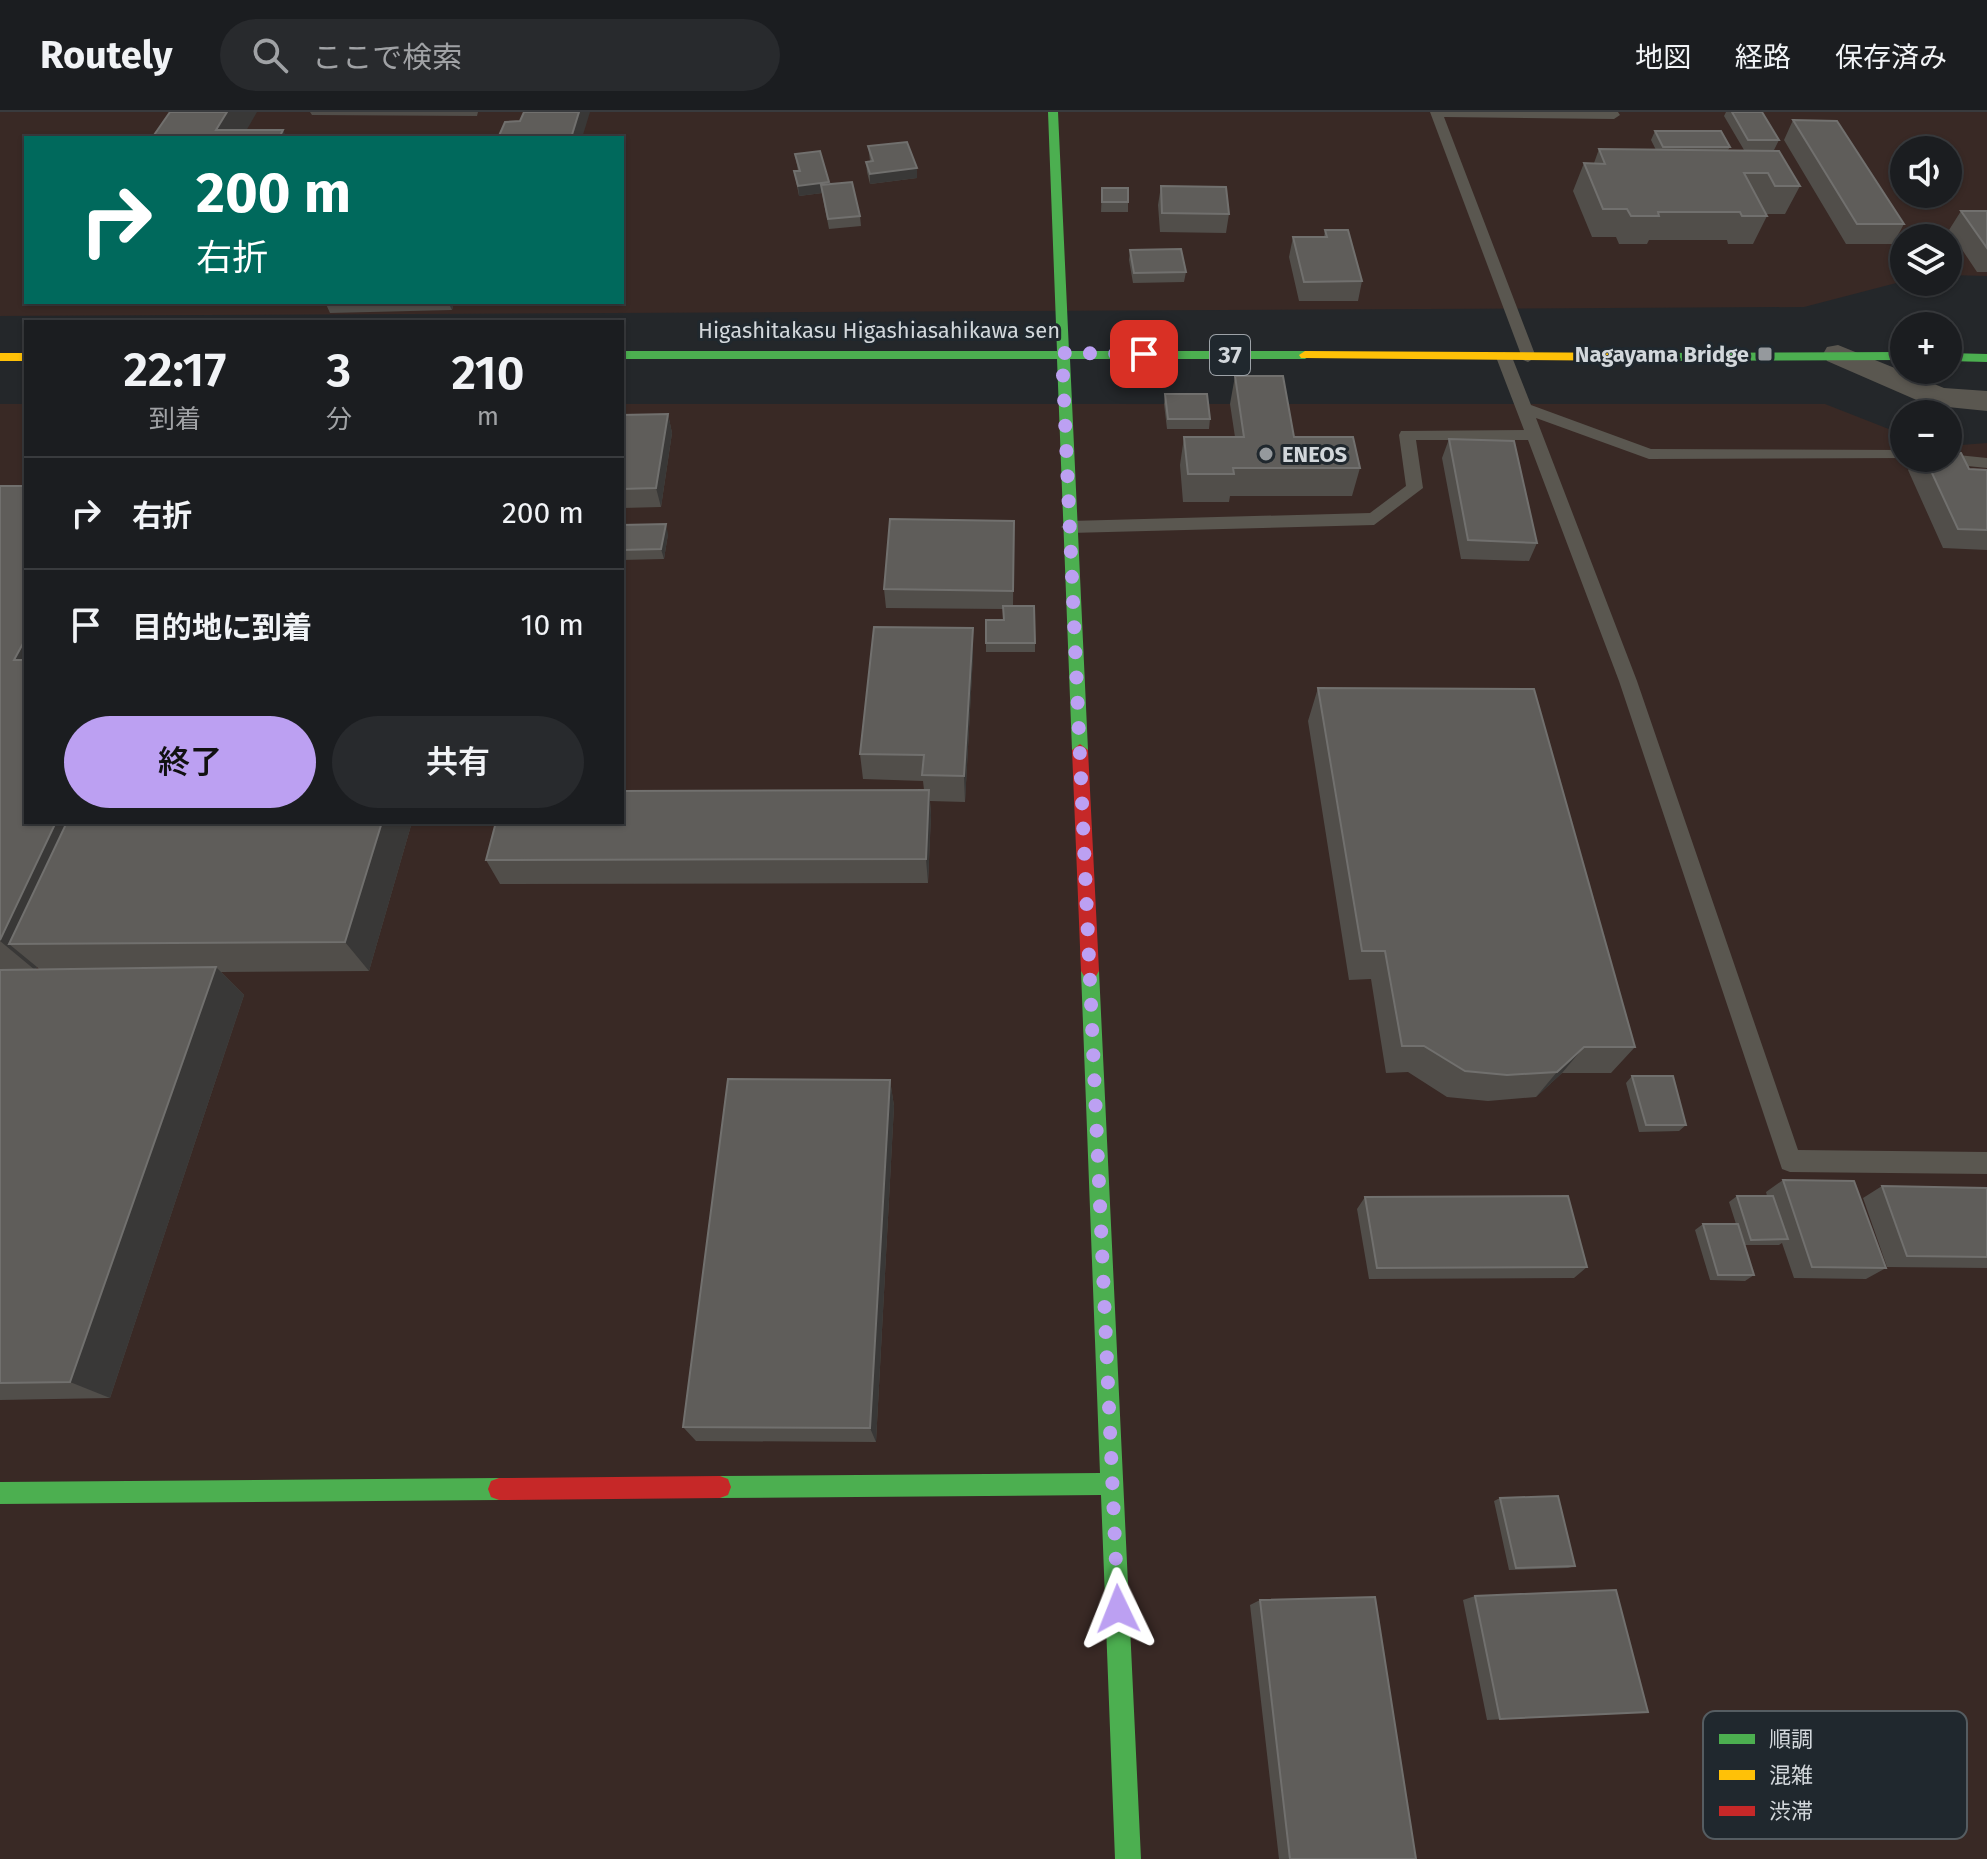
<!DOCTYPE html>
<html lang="ja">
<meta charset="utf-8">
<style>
body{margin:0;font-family:"Fira Sans","Noto Sans JP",sans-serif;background:#282a2d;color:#f1f3f6;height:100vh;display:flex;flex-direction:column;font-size:30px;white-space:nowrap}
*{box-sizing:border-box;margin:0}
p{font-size:26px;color:#a0a2a5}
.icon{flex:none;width:44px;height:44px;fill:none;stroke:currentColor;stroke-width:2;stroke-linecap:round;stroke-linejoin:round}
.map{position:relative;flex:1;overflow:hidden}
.panel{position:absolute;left:24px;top:208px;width:600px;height:504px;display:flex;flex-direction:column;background:#1b1d20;border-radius:0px;box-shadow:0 2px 6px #0004,0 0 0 2px #393b3e}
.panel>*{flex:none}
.guide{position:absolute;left:24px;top:24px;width:600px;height:168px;border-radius:0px;box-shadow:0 2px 6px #0004,0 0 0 2px #393b3e;background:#00695c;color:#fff;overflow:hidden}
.tools{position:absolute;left:1890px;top:24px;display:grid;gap:16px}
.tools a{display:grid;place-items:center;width:72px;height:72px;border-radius:50%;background:#1b1d20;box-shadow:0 2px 6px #0004,0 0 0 2px #393b3e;font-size:40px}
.pin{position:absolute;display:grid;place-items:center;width:68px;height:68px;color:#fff;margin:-34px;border-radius:16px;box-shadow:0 4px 12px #0006}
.me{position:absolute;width:88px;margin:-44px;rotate:358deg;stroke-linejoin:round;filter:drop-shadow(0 0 6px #0008)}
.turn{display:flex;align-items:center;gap:28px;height:168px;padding:0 40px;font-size:36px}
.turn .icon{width:104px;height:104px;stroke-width:2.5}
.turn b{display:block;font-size:56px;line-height:68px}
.eta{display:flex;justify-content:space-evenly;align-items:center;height:136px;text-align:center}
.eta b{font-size:48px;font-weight:600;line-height:56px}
.button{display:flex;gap:16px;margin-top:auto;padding:16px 40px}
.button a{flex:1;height:92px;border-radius:48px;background:#bca0f2;color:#111;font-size:32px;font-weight:600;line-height:92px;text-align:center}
.button a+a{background:#282a2d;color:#f1f3f6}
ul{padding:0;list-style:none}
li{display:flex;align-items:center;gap:24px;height:112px;padding:0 40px;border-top:2px solid #393b3e}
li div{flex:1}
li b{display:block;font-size:30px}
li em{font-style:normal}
header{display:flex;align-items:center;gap:48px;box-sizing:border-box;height:112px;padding:0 40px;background:#1b1d20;border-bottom:2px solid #393b3e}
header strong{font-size:38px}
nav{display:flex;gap:44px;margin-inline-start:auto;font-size:28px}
.search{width:560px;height:72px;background:#282a2d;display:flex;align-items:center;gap:20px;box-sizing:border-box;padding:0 28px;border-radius:44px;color:#a0a2a5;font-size:30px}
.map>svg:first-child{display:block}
.industrial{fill:#392925;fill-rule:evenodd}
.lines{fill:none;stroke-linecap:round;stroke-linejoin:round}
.lane{fill:#5a5750;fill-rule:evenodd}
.street{fill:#5a5750;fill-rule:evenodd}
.fast{fill:#4caf50;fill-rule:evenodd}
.slow{fill:#ffc107;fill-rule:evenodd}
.jam{fill:#c62828;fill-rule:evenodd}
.wall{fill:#514e4a}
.shaded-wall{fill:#393837}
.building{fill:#5f5d5a;stroke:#71706e;stroke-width:2}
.route{stroke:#bca0f2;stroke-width:14;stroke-dasharray:0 25.2}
.poi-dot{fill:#95999d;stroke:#20282e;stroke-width:3}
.labels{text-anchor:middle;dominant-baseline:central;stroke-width:6;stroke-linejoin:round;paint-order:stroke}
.far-street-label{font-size:22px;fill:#d2d7db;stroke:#20282e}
.far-poi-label{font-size:22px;font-weight:bold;fill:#d2d7db;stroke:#20282e;text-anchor:end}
.shield{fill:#20282e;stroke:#9da2a7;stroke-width:2}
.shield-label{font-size:24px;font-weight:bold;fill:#d2d7db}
.key{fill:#20282e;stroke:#555d62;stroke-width:2}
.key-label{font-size:22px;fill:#d2d7db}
</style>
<header>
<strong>Routely</strong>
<div class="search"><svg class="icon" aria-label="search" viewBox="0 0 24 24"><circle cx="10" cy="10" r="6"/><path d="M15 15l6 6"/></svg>ここで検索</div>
<nav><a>地図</a><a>経路</a><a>保存済み</a></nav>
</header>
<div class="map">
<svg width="1987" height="1747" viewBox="0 0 1987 1747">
<rect width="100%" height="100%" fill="#24272a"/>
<path class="industrial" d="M0 0H1987V164L1948 163V126H1904V169L1804 195 0 204ZM26 26H622V190H26ZM1904 38H1948V82H1904Z
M0 292H26V710H622V292H1825L1904 323V346H1948V334L1987 331V1747H0Z"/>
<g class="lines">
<path class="lane" d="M1618 0 1620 3 1614 7 1444 5 1536 245 1528 250 1523 248 1430 0Z
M1504 240 1512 245 1531 293 1651 337 1904 338V346H1910L1649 347 1536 306 1637 569 1798 1038 1987 1040V1062L1790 1060 1782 1057 1619 569 1528 328H1416L1423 376 1374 413 1070 421 1061 415 1070 409 1370 401 1406 374 1399 323 1401 319 1524 318 1496 245Z
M1948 342 1987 346V356L1938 351 1930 346H1948Z"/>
<path class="street" d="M1838 233 1944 276 1987 279V299L1928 293 1827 249 1823 242 1827 235Z"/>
<path class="fast" d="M1048 0H1058L1069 239H1305L1311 243 1305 247H1070L1088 638 1080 644 1072 638 1057 247H622V239H1057Z
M1904 240V248L1643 249 1637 245 1643 241Z
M1948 241 1987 242V250L1948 249Z
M1090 851 1096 854 1099 859 1141 1747H1115L1101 1383 720 1386 712 1383 709 1375 712 1367 720 1364 1100 1361 1081 859 1084 854Z
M499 1366 507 1369 510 1377 507 1385 499 1388 0 1392V1370Z"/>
<path class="slow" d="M1305 239 1643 241 1649 245 1643 249 1301 246 1299 243Z
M0 241H26V249H0Z"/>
<path class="jam" d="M1080 632 1088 638 1099 859 1096 864H1084L1081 859 1072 638Z
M720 1364 728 1367 731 1375 728 1383 720 1386 499 1388 491 1385 488 1377 491 1369 499 1366Z"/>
</g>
<path class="wall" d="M310 0H478L477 4 312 3Z
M1726 0H1762L1779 28 1774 38H1744L1724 4Z
M1793 8 1904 112 1893 132H1846L1784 28Z
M1655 19 1730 35 1728 38 1800 74 1785 102H1766L1767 104 1753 132H1728L1727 128H1649L1647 132H1619L1616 125H1592L1573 79 1584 51H1594L1599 37 1656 38 1651 28Z
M868 34 917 66 870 72 867 60 866 50 870 49Z
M795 42 829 72 860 104 861 114 829 117 822 81 799 84 794 59H798Z
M1161 74 1229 102 1226 121 1160 120 1158 93Z
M1102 76 1128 90V100H1101Z
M1961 99H1987V160H1977L1949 118Z
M1325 118 1362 169 1358 189H1299L1289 145 1293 125H1324Z
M1130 138 1186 160 1184 170 1133 171 1129 148Z
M325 190H454L452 198 330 201Z
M1235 264 1294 325 1360 356 1352 384H1230L1229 390H1183L1180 353 1184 325H1235L1230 292Z
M1165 282 1210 307 1209 317H1167L1164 292Z
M668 302 672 321 661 395 622 396V303Z
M1449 327 1537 431 1529 449 1461 447 1442 346Z
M1917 346H1948L1969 357 1987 358V438L1943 436 1908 358Z
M0 374 26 710H412L369 859 221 860 244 883 110 1286 0 1288V858H40L37 855 35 858H0Z
M1014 409 1013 494 1035 531V540H986V508H1003V497L886 496 884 477Z
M622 413 668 422 664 447 622 448Z
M973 516V543L965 690 930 689 931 703 928 771 500 772 486 748 924 678 923 669 863 667 860 642Z
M1318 576 1635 935 1611 961H1562L1536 985 1488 989 1447 985 1408 960 1386 961 1371 867 1349 868 1308 609Z
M1632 964 1686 1013 1679 1019 1639 1020 1626 971Z
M890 968 894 994 876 1330 696 1329 683 1315Z
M1783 1068 1886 1156 1866 1167 1794 1166 1782 1131 1779 1133H1745L1754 1163 1745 1169 1710 1168 1695 1118 1703 1112H1736L1729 1090 1737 1084H1767L1766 1080Z
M1882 1074 1987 1076V1156L1887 1155 1863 1086Z
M1365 1085 1587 1155 1574 1166 1369 1167 1357 1097Z
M1500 1386 1575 1454 1568 1456 1509 1458 1494 1389Z
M1475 1484 1648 1600 1487 1608 1463 1488Z
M1260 1488 1416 1747H1279L1250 1493Z"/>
<path class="shaded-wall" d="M227 0H257L242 26 216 18Z
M579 0H590L582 26H571Z
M283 18 287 26H279Z
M917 56V66L870 72V62Z
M829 70 830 80 821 73 822 81 799 84 798 74Z
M448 190H454L452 198Z
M668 302 672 321 661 395 656 376Z
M666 412 668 422 664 447 661 437Z
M973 516V543L965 690 964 664Z
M26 526V561L14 548Z
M929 678 931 703 928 771 926 747Z
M56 710H102L9 832 37 855 35 858 0 829Z
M382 710H412L369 859 345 830Z
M216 855 244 883 110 1286 70 1270Z
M1584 935 1562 961 1536 985 1557 960Z
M890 968 894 994 876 1330 870 1316Z"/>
<path class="building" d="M170 0H227L216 18H283L279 26H152Z
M524 0H579L571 26H498L505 10 520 9Z
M1732 0H1762L1779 28H1748Z
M1793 8 1837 9 1904 112H1857Z
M1655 19H1721L1730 35H1663Z
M907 30 917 56 870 62 866 50 873 49 868 34Z
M1599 37 1779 39 1800 74H1775L1768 61H1744L1767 104H1742L1740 100H1658L1659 104H1631L1627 97H1603L1584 51 1605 52Z
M820 39 829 70 798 74 794 59H800L795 42Z
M852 70 860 104 828 107 821 73Z
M1161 74 1226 75 1229 102 1162 101Z
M1102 76H1128V90H1102Z
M1961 99H1987V136Z
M1325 118H1348L1362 169 1304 170 1293 125H1327Z
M1181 137 1186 160 1134 161 1130 138Z
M1235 264H1283L1294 325H1353L1360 356H1233L1234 362H1188L1184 325H1244Z
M1165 282H1207L1210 307H1168Z
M668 302 656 376 622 377V303Z
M1449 327 1514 329 1537 431 1468 428Z
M1948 340 1961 341 1969 357 1987 358V418L1958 417 1925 346H1948Z
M0 374H26V526L14 548H26V710H56L0 828Z
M890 407 1014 409 1013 479 884 477Z
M666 412 661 437 622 438V413Z
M1003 494H1034L1035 531H986V508H1004Z
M874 515 973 516 964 664 922 663 924 643 860 642Z
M1318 576 1534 577 1635 935H1584L1557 960 1507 963 1465 959 1424 934H1402L1385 839H1362Z
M929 678 926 747 486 748 496 710H622V679Z
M67 710H382L345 830 9 832Z
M216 855 70 1270 0 1271V858Z
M1632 964H1673L1686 1013H1646Z
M728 967 890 968 870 1316 683 1315Z
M1783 1068 1854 1069 1886 1156 1812 1155Z
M1882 1074 1987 1076V1145L1907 1144Z
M1568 1084 1587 1155 1377 1156 1365 1085Z
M1737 1084H1773L1788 1127 1751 1128Z
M1703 1112H1738L1754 1163H1718Z
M1558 1384 1575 1454 1516 1456 1500 1386Z
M1616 1478 1648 1600 1500 1607 1475 1484Z
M1375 1485 1416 1747H1290L1260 1488Z"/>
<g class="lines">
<path class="route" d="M1118 1497 1062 241 1144 242"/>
</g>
<g class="poi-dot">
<rect x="1757" y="234" width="16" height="16" rx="4"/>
<circle cx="1266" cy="342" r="8"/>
</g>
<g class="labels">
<g class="far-street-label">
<text x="879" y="218">Higashitakasu Higashiasahikawa sen</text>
</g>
<g class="far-poi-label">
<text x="1749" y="242">Nagayama Bridge</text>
<text x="1282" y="342" text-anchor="start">ENEOS</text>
</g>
<rect class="shield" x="1210" y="223" width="40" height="40" rx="6"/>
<g class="shield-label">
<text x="1230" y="243">37</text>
</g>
</g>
<rect x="1703" y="1599" width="264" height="128" rx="12" class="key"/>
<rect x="1719" y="1622" width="36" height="10" fill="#4caf50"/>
<rect x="1719" y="1658" width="36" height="10" fill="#ffc107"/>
<rect x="1719" y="1694" width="36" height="10" fill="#c62828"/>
<g class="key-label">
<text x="1769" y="1635">順調</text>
<text x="1769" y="1671">混雑</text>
<text x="1769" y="1707">渋滞</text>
</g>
</svg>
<div class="tools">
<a><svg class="icon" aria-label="sound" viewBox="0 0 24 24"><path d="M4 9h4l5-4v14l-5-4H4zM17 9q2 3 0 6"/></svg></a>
<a><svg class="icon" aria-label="layers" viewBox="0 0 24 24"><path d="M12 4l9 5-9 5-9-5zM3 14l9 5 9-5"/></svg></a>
<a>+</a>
<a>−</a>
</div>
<div class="pin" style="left:1144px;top:242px;background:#d93025"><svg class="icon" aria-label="arrive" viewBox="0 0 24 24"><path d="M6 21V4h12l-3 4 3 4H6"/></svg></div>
<svg class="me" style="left:1118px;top:1497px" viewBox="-20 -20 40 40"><path d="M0-17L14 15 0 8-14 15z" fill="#bca0f2" stroke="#fff" stroke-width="4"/></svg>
<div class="guide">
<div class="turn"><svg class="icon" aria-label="right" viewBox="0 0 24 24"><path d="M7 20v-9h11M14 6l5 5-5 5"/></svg><div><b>200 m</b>右折</div></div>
</div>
<section class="panel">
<div class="eta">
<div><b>22:17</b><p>到着</p></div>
<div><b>3</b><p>分</p></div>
<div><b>210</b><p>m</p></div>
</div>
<ul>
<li><svg class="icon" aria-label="right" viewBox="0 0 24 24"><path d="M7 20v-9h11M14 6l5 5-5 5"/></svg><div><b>右折</b></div><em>200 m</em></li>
<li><svg class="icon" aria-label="arrive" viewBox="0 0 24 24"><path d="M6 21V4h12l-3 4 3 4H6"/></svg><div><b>目的地に到着</b></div><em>10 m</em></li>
</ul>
<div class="button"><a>終了</a><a>共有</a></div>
</section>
</div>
